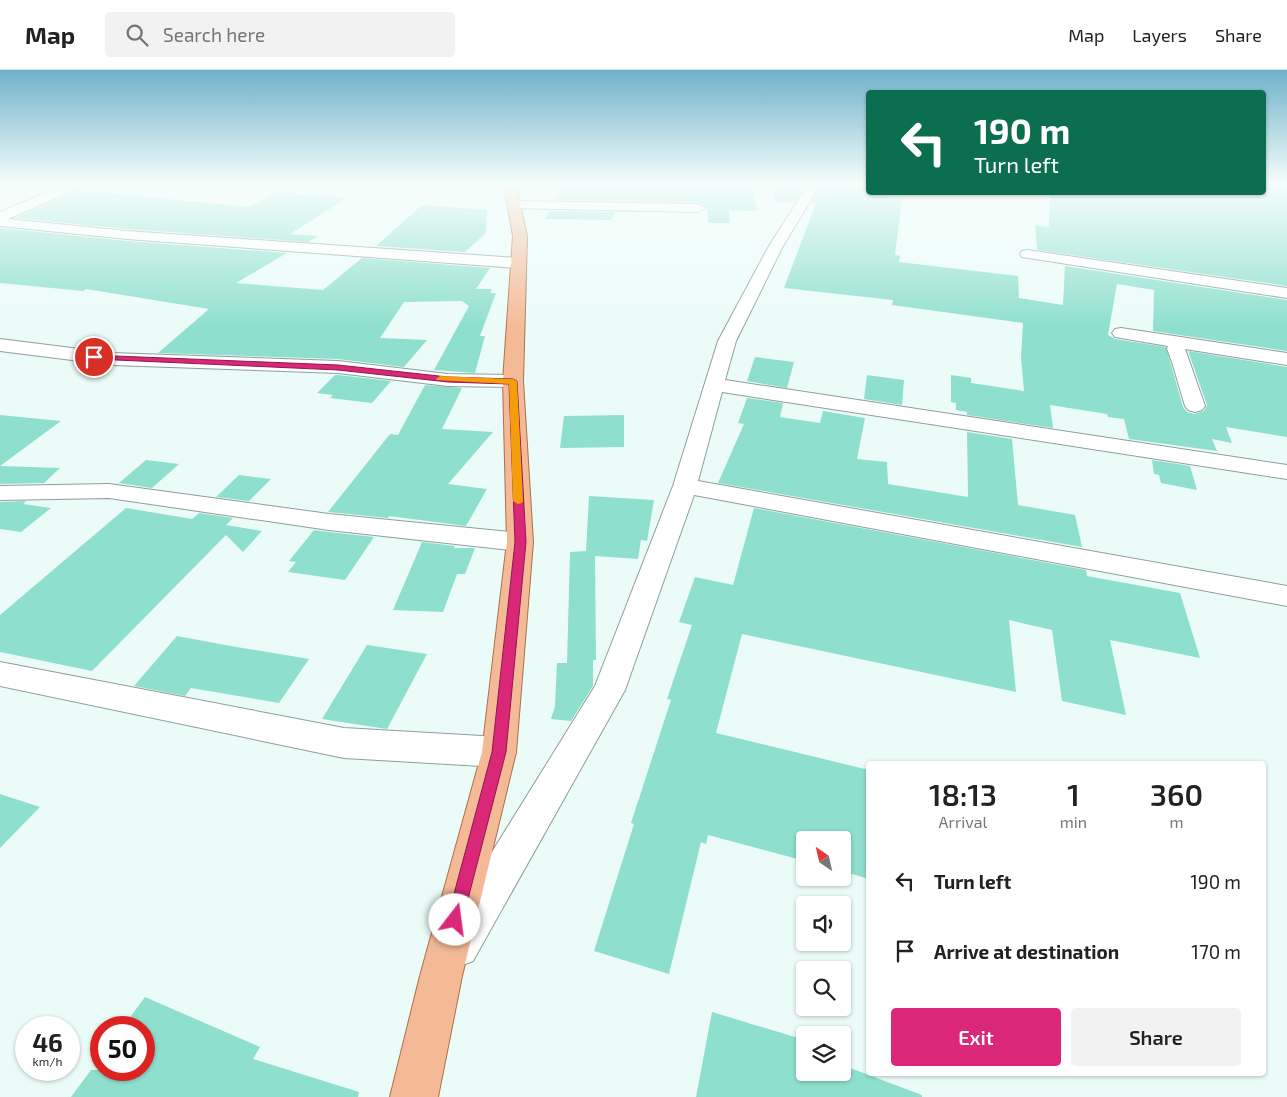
<!DOCTYPE html>
<style>
body{margin:0;font-family:"Exo 2",sans-serif;background:#f2f2f2;color:#222;height:100vh;display:flex;flex-direction:column;font-size:19px;white-space:nowrap}
*{box-sizing:border-box;margin:0}
p{font-size:16px;color:#767676}
.icon{flex:none;width:28px;height:28px;fill:none;stroke:currentColor;stroke-width:2;stroke-linecap:round;stroke-linejoin:round}
.map{position:relative;flex:1;overflow:hidden}
.panel{position:absolute;left:866px;top:691px;width:400px;height:315px;display:flex;flex-direction:column;background:#fff;border-radius:5px;box-shadow:0 1px 4px #0004}
.panel>*{flex:none}
.hud{position:absolute;left:866px;top:20px;width:400px;height:105px;border-radius:5px;box-shadow:0 1px 4px #0004;background:#0b6e4f;color:#fff;overflow:hidden}
.needle{width:32px;rotate:326deg}
.buttons{position:absolute;left:796px;top:761px;display:grid;gap:10px}
.buttons a{display:grid;place-items:center;width:55px;height:55px;border-radius:5px;background:#fff;box-shadow:0 1px 4px #0004;font-size:25px}
.speed{position:absolute;left:15px;top:946px;display:flex;gap:10px;font-size:25px;font-weight:700;text-align:center}
.speed>*{display:grid;place-content:center;width:65px;height:65px;border-radius:50%;background:#fff;box-shadow:0 1px 4px #0004;line-height:1}
.speed small{font-size:12px;font-weight:400}
.speed .limit{border:8px solid #d22;background:#fff;color:#111}
.pin{position:absolute;display:grid;place-items:center;width:42px;height:42px;color:#fff;margin:-21px;border:2px solid #fff;border-radius:50%;box-shadow:0 1px 5px #0007}
.me{position:absolute;width:55px;margin:-28px;rotate:15deg;stroke-linejoin:round;filter:drop-shadow(0 0 4px #0008)}
.turn{display:flex;align-items:center;gap:18px;height:105px;padding:0 25px;font-size:22px}
.turn .icon{width:65px;height:65px;stroke-width:2.5}
.turn b{display:block;font-size:35px;line-height:42px}
.eta{display:flex;justify-content:space-evenly;align-items:center;height:85px;text-align:center}
.eta b{font-size:30px;font-weight:600;line-height:35px}
.primary-button{display:flex;gap:10px;margin-top:auto;padding:10px 25px}
.primary-button a{flex:1;height:58px;border-radius:5px;background:#db2777;color:#fff;font-size:20px;font-weight:600;line-height:58px;text-align:center}
.primary-button a+a{background:#f2f2f2;color:#222}
ul{padding:0;list-style:none}
li{display:flex;align-items:center;gap:15px;height:70px;padding:0 25px}
li div{flex:1}
li b{display:block;font-size:19px}
li em{font-style:normal}
header{display:flex;align-items:center;gap:30px;box-sizing:border-box;height:70px;padding:0 25px;background:#fff;border-bottom:1px solid #e0e0e0}
header strong{font-size:24px}
nav{display:flex;gap:28px;margin-inline-start:auto;font-size:18px}
.search{width:350px;height:45px;background:#f2f2f2;display:flex;align-items:center;gap:12px;box-sizing:border-box;padding:0 18px;border-radius:5px;color:#767676;font-size:19px}
.map>svg:first-child{display:block}
.building{fill:#8edfce}
.lines{fill:none;stroke-linecap:round;stroke-linejoin:round}
.minor-casing{stroke:#8f9e9a;stroke-width:2}
.major-casing{stroke:#ac704a;stroke-width:2}
.minor{fill:#fff;fill-rule:evenodd}
.major{fill:#f4ba97;fill-rule:evenodd}
.route{fill:#db2777;stroke:#8e194d}
.slow{fill:#f59e0b}
</style>
<header>
<strong>Map</strong>
<div class="search"><svg class="icon" aria-label="search" viewBox="0 0 24 24"><circle cx="10" cy="10" r="6"/><path d="M15 15l6 6"/></svg>Search here</div>
<nav><a>Map</a><a>Layers</a><a>Share</a></nav>
</header>
<div class="map">
<svg width="1287" height="1027" viewBox="0 0 1287 1027">
<rect width="100%" height="100%" fill="#ebfcf8"/>
<path class="building" d="M562 115H752L757 141 729 140 730 153H708L707 138 698 132 555 130Z
M775 115H806L795 132H775Z
M822 115 869 119V122H888L887 128 902 129 895 185 900 186 899 192 1018 206 1019 228 1063 235 1065 196 1287 230V281L1153 261 1154 220 1117 214 1108 265 1115 269 1166 277 1183 337 1187 342 1194 344 1204 341 1207 335 1188 281 1287 297V367L1226 357 1232 373 1212 369 1217 381 1129 369 1124 349 1108 347 1107 344 1050 335 1053 358 967 345V342L956 340V333L951 332V305L971 308V313L1024 321 1021 288 1023 253 892 235 893 230 784 218 816 133H811Z
M1264 115H1287V216L1037 180 1035 155 1049 157 1050 122H1264Z
M79 120 248 137 277 122 347 128 290 164 318 166 308 172 127 159 15 148Z
M422 135 487 140 486 163 465 182 376 176Z
M549 141 615 142 611 150 545 149Z
M0 158 127 171 287 183 236 213 323 220 362 188 490 198 476 219H492L490 223H496L480 266H485L475 303 434 300 469 236 462 231 404 232 380 268 427 270 404 297 338 289 158 283 209 239 86 219 83 221 0 213Z
M755 287 794 292 787 318 747 311Z
M335 305H338L391 311 372 333 330 328 333 325 317 323Z
M867 305 904 310 902 335 864 329Z
M425 315 462 318 442 359 493 362 448 414 487 419 466 456 389 446 388 448 328 442 390 364 398 365Z
M747 328 783 333 780 347 820 353 823 341 865 348 857 389 887 392 888 414 968 427 967 362 1012 369 1018 435 1075 445 1082 477 718 413 744 354 738 353Z
M0 345 61 351 0 396Z
M624 345V377L560 378 564 346Z
M146 390 179 394 152 418 119 413Z
M1152 390 1190 396 1197 420 1161 413 1159 405 1154 404Z
M0 396 60 398 44 413 0 414Z
M239 405 271 409 249 431 216 427Z
M589 426 654 430 647 471 641 470 638 489 595 486 596 590H593V616L571 651 551 649 555 636 557 593H567L570 482 586 481Z
M26 431 23 434 51 438 21 462 0 459V432Z
M126 438 192 449 199 443 233 448 226 455 262 461 243 482 226 465 92 601 0 582V545Z
M754 438 1086 500 1087 506 1180 523 1200 588 1110 570 1126 645 1062 631 1052 560 1009 550 1016 622 742 564 716 663 869 700V809L842 801V770H805V791L708 765 706 774 701 772 669 904 594 881 634 754 631 753 671 630 667 629 692 555 679 552 695 507 733 515Z
M314 460 329 462 374 467 345 510 288 502 296 492 289 491Z
M422 472 455 476 454 478H475L465 504H457L443 542 393 540Z
M177 566 225 575 309 589 279 633 191 618 185 626 134 616Z
M367 575 427 584 387 659 322 649Z
M0 724 40 737 0 778Z
M145 927 260 977 253 989 359 1022 358 1027H71L91 1000H144V958H122Z
M712 942 805 970V1002H842V995L922 1025V1027H696Z"/>
<g class="lines">
<defs>
<path id="minor" d="M64 115H81L79 118 8 149 127 161 518 188 523 190 526 193 523 196 518 198 127 169 0 156V142Z
M808 115H820L783 176 736 271 725 310 1287 395V409L722 322 698 411 1287 516V536L694 425 625 620 473 891 458 897 443 891 437 876 443 861 595 616 673 416 718 271 769 176Z
M514 131 698 134 705 138 698 142 509 138 507 135Z
M1027 180 1287 218V228L1022 187 1020 184 1022 181Z
M1121 258 1287 283V295L1185 279 1205 336 1202 340 1195 342 1188 340 1185 336 1172 292 1167 279 1168 276 1115 267 1112 263 1115 259Z
M0 269 112 283 338 291 448 304 513 305 520 307 523 311 520 315 513 317 448 316 338 303 112 295 0 281Z
M109 414 329 444 520 463 529 466 533 472 529 478 520 481 329 460 109 428 0 430V416Z
M0 592 344 658 499 667 511 672 516 682 511 692 499 697 344 688 0 616Z"/>
<path id="major" d="M504 115H516L527 166 523 311 533 472 516 682 462 906 438 1027H390L420 906 482 682 507 472 503 311 513 166Z"/>
</defs>
<use href="#minor" class="minor-casing"/>
<use href="#major" class="major-casing"/>
<use href="#minor" class="minor"/>
<use href="#major" class="major"/>
</g>
<linearGradient id="sky" x2="0" y2="1"><stop stop-color="#6fb1ca"/><stop offset="0.44" stop-color="#f6fefc"/><stop offset="1" stop-color="#f6fefc" stop-opacity="0"/></linearGradient>
<rect width="1287" height="259" fill="url(#sky)"/>
<path class="route" d="M91 285 338 295 448 307 513 309 517 311 526 472 506 682 461 856 455 858 449 856 447 850 492 682 515 472 509 314 448 312 338 300 94 289 90 287Z"/>
<path class="slow" d="M440 306 513 309 517 311 523 431 522 433 518 434 513 431 509 314 437 310 436 309Z"/>
</svg>
<div class="buttons">
<a><svg class="needle" viewBox="-14 -14 28 28"><path d="M0-13l5 13h-10z" fill="#e53935"/><path d="M0 13l5-13h-10z" fill="#767676"/></svg></a>
<a><svg class="icon" aria-label="sound" viewBox="0 0 24 24"><path d="M4 9h4l5-4v14l-5-4H4zM17 9q2 3 0 6"/></svg></a>
<a><svg class="icon" aria-label="search" viewBox="0 0 24 24"><circle cx="10" cy="10" r="6"/><path d="M15 15l6 6"/></svg></a>
<a><svg class="icon" aria-label="layers" viewBox="0 0 24 24"><path d="M12 4l9 5-9 5-9-5zM3 14l9 5 9-5"/></svg></a>
</div>
<div class="speed"><div>46<small>km/h</small></div><div class="limit">50</div></div>
<div class="pin" style="left:94px;top:287px;background:#d93025"><svg class="icon" aria-label="arrive" viewBox="0 0 24 24"><path d="M6 21V4h12l-3 4 3 4H6"/></svg></div>
<svg class="me" style="left:455px;top:850px" viewBox="-20 -20 40 40"><circle r="19" fill="#fff"/><path d="M0-13L10 11 0 6-10 11z" fill="#db2777"/></svg>
<div class="hud">
<div class="turn"><svg class="icon" aria-label="left" viewBox="0 0 24 24"><path d="M17 20v-9H6M10 6l-5 5 5 5"/></svg><div><b>190 m</b>Turn left</div></div>
</div>
<section class="panel">
<div class="eta">
<div><b>18:13</b><p>Arrival</p></div>
<div><b>1</b><p>min</p></div>
<div><b>360</b><p>m</p></div>
</div>
<ul>
<li><svg class="icon" aria-label="left" viewBox="0 0 24 24"><path d="M17 20v-9H6M10 6l-5 5 5 5"/></svg><div><b>Turn left</b></div><em>190 m</em></li>
<li><svg class="icon" aria-label="arrive" viewBox="0 0 24 24"><path d="M6 21V4h12l-3 4 3 4H6"/></svg><div><b>Arrive at destination</b></div><em>170 m</em></li>
</ul>
<div class="primary-button"><a>Exit</a><a>Share</a></div>
</section>
</div>
